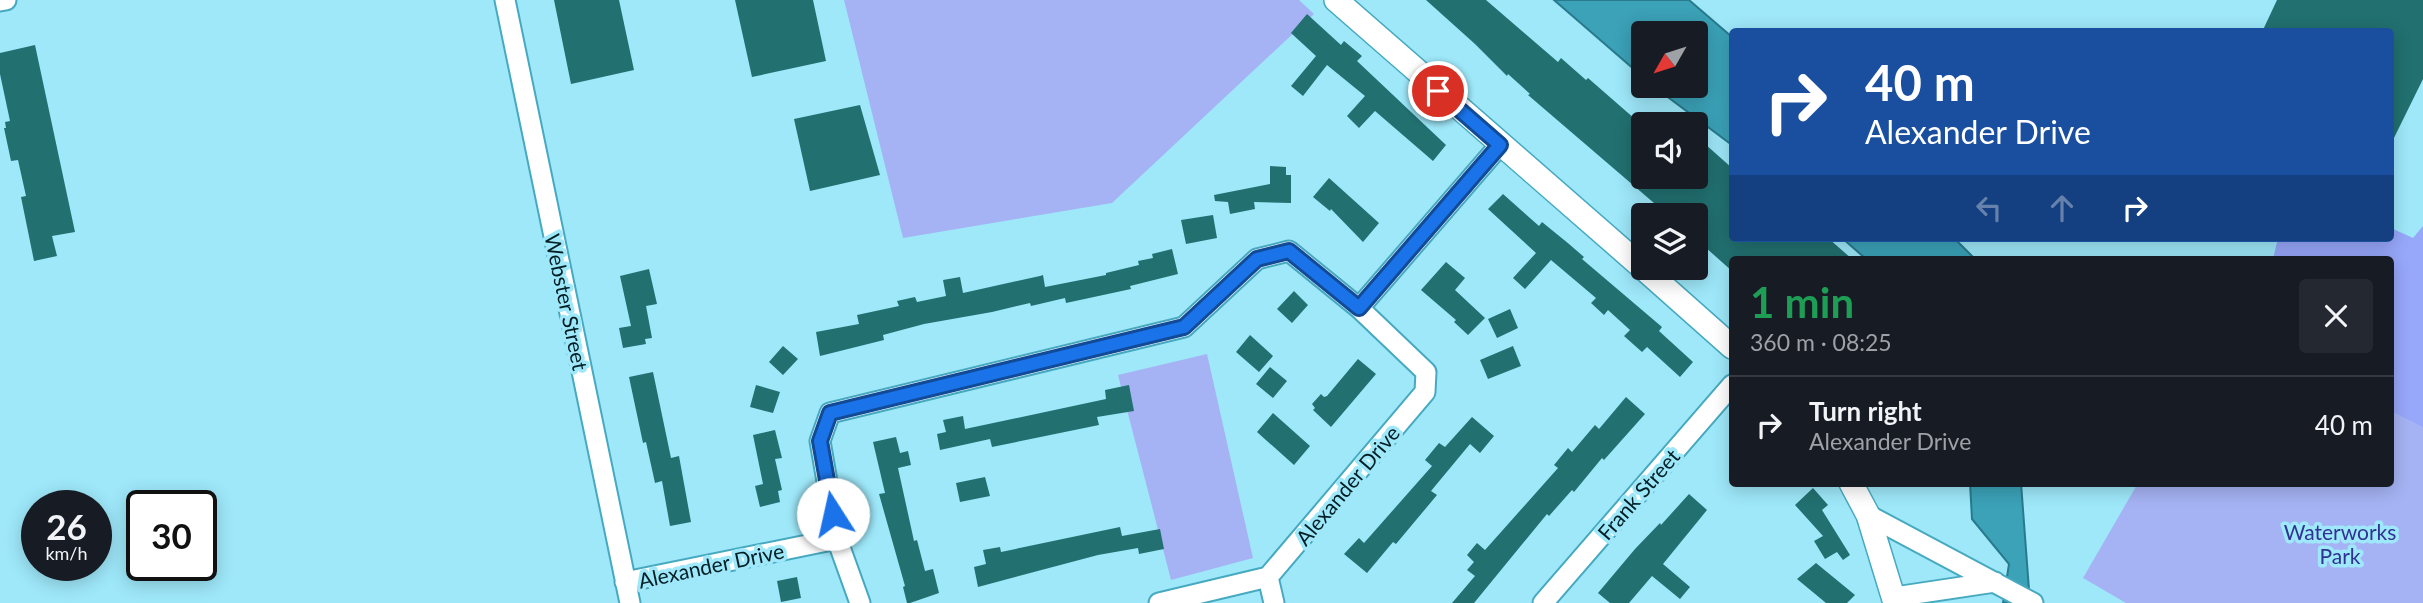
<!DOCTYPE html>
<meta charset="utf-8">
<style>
body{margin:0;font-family:Lato,sans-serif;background:#242831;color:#f1f3f6;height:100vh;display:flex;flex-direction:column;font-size:26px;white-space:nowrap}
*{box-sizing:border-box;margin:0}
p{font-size:23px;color:#9ea1a6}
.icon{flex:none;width:38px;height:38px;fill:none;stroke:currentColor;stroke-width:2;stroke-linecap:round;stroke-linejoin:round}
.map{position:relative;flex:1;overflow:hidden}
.drawer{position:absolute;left:1729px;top:256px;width:665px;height:231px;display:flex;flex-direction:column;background:#171b24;border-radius:7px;box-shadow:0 4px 18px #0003}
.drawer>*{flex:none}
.hud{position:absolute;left:1729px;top:28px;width:665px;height:214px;border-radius:7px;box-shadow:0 4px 18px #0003;background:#1a4fa0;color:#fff;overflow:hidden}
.needle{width:46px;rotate:231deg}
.tools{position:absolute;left:1631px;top:21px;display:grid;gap:14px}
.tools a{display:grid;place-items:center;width:77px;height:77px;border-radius:7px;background:#171b24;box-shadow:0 4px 18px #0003;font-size:35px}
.speed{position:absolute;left:21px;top:490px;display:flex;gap:14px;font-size:35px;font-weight:700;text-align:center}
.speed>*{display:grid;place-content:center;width:91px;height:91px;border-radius:50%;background:#171b24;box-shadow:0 4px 18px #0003;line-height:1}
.speed small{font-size:18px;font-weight:400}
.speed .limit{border:4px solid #111;border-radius:10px;background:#fff;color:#111}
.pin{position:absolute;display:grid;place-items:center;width:60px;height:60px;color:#fff;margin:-30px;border:4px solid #fff;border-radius:50%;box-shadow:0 2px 7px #0007}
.me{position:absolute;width:77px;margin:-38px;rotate:350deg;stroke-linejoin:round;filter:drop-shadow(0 0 5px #0008)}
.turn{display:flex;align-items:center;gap:24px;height:147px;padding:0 21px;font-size:32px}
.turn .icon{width:91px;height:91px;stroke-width:2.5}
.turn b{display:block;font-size:49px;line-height:60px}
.lanes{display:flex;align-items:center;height:66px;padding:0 21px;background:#0003;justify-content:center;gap:35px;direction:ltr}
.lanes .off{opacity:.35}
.round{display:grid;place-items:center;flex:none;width:74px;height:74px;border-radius:7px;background:#242831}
.overview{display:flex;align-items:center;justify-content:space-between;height:119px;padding:0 21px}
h1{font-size:42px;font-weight:700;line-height:52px;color:#1e9e55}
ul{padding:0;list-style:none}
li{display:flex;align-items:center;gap:21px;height:98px;padding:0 21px;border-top:2px solid #363941}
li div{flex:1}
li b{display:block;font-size:26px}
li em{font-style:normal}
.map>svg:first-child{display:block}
.green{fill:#a5b3f4}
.forest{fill:#97a7fa}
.water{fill:#3ba2b8;stroke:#297a8c;stroke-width:2}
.building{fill:#227070}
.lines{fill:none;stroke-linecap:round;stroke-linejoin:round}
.minor-casing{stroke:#47a9bf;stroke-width:23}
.tertiary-casing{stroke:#47a9bf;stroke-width:26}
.minor{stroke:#fff;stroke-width:19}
.tertiary{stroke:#fff;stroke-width:23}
.route-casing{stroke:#114b97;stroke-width:18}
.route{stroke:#1a73e8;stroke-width:12}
.labels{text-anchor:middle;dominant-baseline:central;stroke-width:7;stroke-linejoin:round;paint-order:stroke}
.street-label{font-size:21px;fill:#001e24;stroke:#9ee8fa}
.park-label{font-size:21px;fill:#303391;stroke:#9ee8fa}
</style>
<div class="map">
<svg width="2423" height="603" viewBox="0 0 2423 603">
<rect width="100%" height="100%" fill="#9ee8fa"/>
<path class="green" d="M844 0H1299L1314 14 1112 203 903 238Z
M2391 341 2423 357V603H2126L2083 578 2138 483H2390Z
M1207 354 1253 558 1171 580 1118 375Z"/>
<path class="forest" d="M2423 226V427L2391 411 2390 259H2273L2278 238H2390L2391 228 2413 238Z"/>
<path class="water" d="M1554 0H1689L1732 37V145L1653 86H1696V33H1643V77Z
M1842 238H1954L1975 259H1866Z
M1970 483H2021L2030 603H2003L2009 564 1972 519Z"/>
<path class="building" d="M554 0H619L634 70 571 84Z
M735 0H813L826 61 752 77Z
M1426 0H1486L1558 62 1561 58 1586 80 1588 78 1643 126V177H1696V136L1732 168V238H1828L1852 259H1732V271L1696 239V215H1668L1528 95 1530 94 1508 74 1507 76 1475 44Z
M2277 0H2423V79L2390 146V32H2262Z
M1307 14 1341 45 1344 41 1362 56 1357 61 1446 145 1433 161 1375 111 1359 128 1347 116 1365 96 1327 65 1303 96 1291 86 1316 56 1291 33Z
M35 45 75 232 52 236 57 256 34 261 21 197 26 196 18 160 11 161 4 128H6L5 122 10 121 0 74V53Z
M860 105 880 175 810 191 794 119Z
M1270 166 1286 167V175H1291V203L1254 202 1255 209 1230 214 1228 202 1215 201 1214 195 1270 184Z
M1329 178 1379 223 1363 242 1331 209 1330 211 1313 197Z
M1503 194 1539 226 1542 222 1569 244 1584 257 1582 259 1662 327 1659 331 1693 362 1680 377 1647 347 1642 352 1624 336 1630 330 1608 310 1604 315 1591 303 1596 298 1551 260 1525 289 1513 278 1536 253 1488 209Z
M1213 215 1217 238 1186 244 1181 220Z
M1172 249 1178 274 1130 286 1131 289 1066 303 1065 298 1031 306 1030 303 992 312 924 324 883 335 884 340 820 356 816 332 859 324 857 315 899 306 897 301 915 297 917 302 946 296 943 280 960 277 963 293 1040 276 1043 275 1045 287 1106 275V273L1139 265 1138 261 1153 258 1152 254Z
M1446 262 1465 278 1455 290 1485 318 1468 335 1454 322 1456 320 1421 290Z
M649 269 657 304 646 306 652 338 645 339 646 344 623 348 619 328 631 326 620 276Z
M1294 291 1308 305 1292 323 1277 309Z
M1510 309 1518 328 1497 338 1488 319Z
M1250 335 1273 356 1259 372 1236 352Z
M783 346 798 359 783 375 769 362Z
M1513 346 1521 366 1488 379 1480 360Z
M1358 359 1376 374 1331 427 1313 410 1315 408 1312 404 1321 394 1324 397 1327 396Z
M1270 367 1287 381 1273 398 1256 384Z
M653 372 671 458 679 456 691 522 670 526 662 481 655 483 646 442 643 443 629 377Z
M756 385 780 392 773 413 750 407Z
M1129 385 1134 411 1097 417 1099 425 992 447 990 439 940 450 937 434 946 432 943 420 963 416 965 429 1106 399 1105 390Z
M1626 397 1645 414 1604 460 1602 458 1574 492 1572 490 1549 516 1547 514 1474 603H1452L1475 576 1467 570 1474 562 1467 555 1477 543 1485 550 1558 468 1554 465 1568 448 1572 452 1595 425 1599 429Z
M1273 413 1310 446 1294 465 1257 432Z
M1472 417 1494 436 1480 453 1470 444 1431 491 1437 495 1396 544 1393 542 1367 573 1344 554 1359 538 1364 543 1432 466 1425 460 1439 443 1445 447Z
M775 430 782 458 775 459 782 490 778 491 780 502 760 507 755 486 763 484 753 435Z
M896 437 900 453 908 451 911 465 898 468 914 541 917 540 925 571 933 569 939 593 910 603H907L903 587 905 586 879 494 885 493 873 442Z
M985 477 990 496 960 502 956 483Z
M1813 488 1828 505 1822 510 1850 555 1843 560 1837 552 1825 559 1814 541 1823 536 1795 505Z
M1689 494 1707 510 1663 564 1690 587 1680 599 1652 576 1629 603H1610L1598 593 1635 549 1660 523 1661 525Z
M1120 527 1122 536 1160 529 1164 549 1139 554 1138 548 1098 555 978 587 974 567 986 564 983 550 1000 547 1001 552Z
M1816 563 1855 595 1847 603H1826L1797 579Z
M797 577 801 598 781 602 777 581Z"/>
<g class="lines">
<defs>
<path id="minor" d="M505 0 630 603
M0 1 6 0
M1359 308 1500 145
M1868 515 2033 603
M1268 577 1274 603
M625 582 837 539
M1895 597 1995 582
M860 603 837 539 820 441 830 413 1184 327 1257 259 1289 251 1359 308 1426 372 1425 392 1268 577 1159 603
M1543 603 1732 385"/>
<path id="tertiary" d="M1336 0 1643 268
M1643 268 1732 347
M1851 483 1868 515 1895 603"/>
</defs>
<use href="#minor" class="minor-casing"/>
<use href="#tertiary" class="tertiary-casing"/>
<use href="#minor" class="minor"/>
<use href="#tertiary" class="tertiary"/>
</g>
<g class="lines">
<defs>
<path id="route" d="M833 514 820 441 830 413 1184 327 1257 259 1289 251 1359 308 1500 145 1438 91"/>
</defs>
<use href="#route" class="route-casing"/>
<use href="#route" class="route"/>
</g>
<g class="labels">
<g class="street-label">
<text transform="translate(567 302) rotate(78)">Webster Street</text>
<text transform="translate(1347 485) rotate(-50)">Alexander Drive</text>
<text transform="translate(1638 494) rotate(-49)">Frank Street</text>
<text transform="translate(711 565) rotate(-12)">Alexander Drive</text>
</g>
<g class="park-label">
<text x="2340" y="531">Waterworks<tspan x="2340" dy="24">Park</tspan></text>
</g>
</g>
</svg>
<div class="tools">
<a><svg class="needle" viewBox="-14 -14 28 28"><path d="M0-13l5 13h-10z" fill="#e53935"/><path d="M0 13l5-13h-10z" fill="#9ea1a6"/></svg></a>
<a><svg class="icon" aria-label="sound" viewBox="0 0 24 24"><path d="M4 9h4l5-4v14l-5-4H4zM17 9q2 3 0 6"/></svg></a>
<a><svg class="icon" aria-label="layers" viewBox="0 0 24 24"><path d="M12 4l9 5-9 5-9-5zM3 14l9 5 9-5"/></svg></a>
</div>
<div class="speed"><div>26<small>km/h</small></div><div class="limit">30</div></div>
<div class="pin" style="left:1438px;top:91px;background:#d93025"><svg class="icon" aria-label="arrive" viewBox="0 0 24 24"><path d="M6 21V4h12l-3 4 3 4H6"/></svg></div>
<svg class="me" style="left:833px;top:514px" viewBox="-20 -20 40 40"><circle r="19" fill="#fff"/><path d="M0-13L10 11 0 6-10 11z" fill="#1a73e8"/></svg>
<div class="hud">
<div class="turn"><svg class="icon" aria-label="right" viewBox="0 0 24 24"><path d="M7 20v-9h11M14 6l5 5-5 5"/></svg><div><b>40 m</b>Alexander Drive</div></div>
<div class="lanes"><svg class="icon off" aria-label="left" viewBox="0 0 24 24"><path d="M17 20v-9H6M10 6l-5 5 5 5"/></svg><svg class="icon off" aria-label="ahead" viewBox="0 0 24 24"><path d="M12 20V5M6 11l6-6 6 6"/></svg><svg class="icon" aria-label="right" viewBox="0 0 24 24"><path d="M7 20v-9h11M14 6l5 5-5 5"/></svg></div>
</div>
<section class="drawer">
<div class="overview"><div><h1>1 min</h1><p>360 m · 08:25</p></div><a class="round"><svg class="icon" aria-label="close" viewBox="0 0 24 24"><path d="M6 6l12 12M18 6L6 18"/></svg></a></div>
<ul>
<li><svg class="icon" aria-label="right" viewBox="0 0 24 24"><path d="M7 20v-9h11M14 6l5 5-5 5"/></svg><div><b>Turn right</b><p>Alexander Drive</p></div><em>40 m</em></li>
</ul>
</section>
</div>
